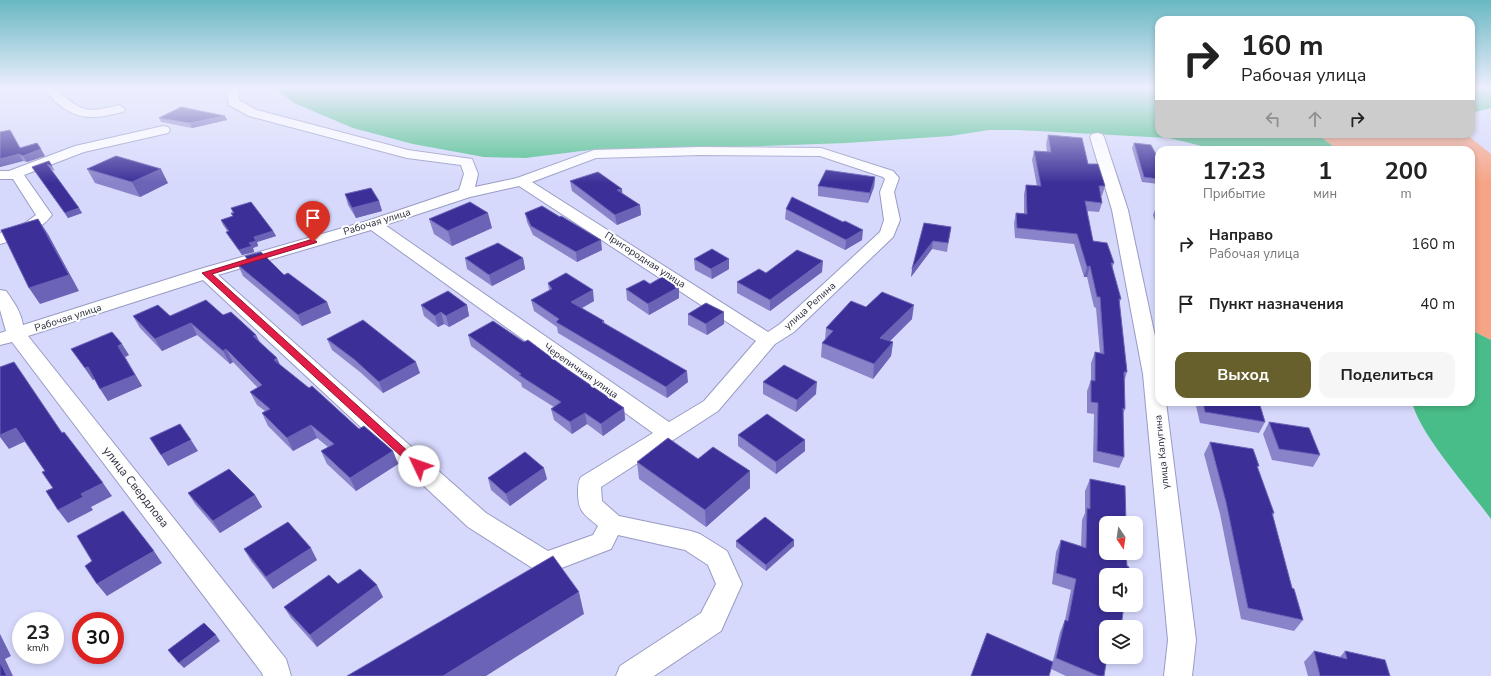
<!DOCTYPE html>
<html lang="ru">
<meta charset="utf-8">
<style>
body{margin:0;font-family:"Nunito Sans",sans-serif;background:#f6f6f6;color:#222;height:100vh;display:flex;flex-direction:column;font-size:15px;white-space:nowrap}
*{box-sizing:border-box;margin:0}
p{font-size:13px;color:#767676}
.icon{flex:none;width:22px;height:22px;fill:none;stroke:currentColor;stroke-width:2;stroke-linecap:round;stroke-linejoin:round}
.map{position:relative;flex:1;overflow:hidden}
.sheet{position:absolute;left:1155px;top:146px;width:320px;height:260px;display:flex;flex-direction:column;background:#fff;border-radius:12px;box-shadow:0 2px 6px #0003}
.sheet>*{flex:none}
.guide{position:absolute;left:1155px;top:16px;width:320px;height:122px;border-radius:12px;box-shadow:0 2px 6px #0003;background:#fff;color:#222;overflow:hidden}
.needle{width:26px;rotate:167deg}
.tools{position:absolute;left:1099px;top:516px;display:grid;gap:8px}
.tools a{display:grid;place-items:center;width:44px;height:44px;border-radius:8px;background:#fff;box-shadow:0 2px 6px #0003;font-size:20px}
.speed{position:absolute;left:12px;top:612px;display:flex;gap:8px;font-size:20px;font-weight:700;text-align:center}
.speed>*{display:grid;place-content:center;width:52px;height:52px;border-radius:50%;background:#fff;box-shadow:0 2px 6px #0003;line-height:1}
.speed small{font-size:10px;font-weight:400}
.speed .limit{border:6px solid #d22;background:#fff;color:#111}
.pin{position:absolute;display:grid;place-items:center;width:34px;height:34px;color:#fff;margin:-41px -17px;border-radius:50% 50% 50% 0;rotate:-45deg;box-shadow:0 0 4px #0007}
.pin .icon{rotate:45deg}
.me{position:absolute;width:44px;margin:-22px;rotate:312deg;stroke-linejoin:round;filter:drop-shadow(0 0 3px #0008)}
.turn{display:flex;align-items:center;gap:14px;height:84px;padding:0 20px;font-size:18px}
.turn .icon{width:52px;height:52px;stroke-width:2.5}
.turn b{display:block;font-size:28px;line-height:34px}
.lanes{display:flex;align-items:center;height:38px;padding:0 20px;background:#0003;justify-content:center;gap:20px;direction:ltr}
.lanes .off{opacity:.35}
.eta{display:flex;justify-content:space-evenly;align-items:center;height:68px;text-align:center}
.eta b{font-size:24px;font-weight:700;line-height:28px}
.primary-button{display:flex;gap:8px;margin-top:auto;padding:8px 20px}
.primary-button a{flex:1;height:46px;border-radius:12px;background:#675f2c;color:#fff;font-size:16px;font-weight:700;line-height:46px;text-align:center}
.primary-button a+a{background:#f6f6f6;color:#222}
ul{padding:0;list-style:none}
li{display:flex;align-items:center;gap:12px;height:60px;padding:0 20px}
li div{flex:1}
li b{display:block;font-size:15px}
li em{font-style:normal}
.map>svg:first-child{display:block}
.green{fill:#f7a486}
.water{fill:#49bd89}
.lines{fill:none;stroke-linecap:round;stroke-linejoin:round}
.minor-casing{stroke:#989bc4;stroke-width:2}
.minor{fill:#fff;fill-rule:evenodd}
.wall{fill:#8984ca}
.shaded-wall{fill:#6a63b6}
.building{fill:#3c3098;stroke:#6a63b6}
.route{fill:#e11d48;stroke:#92132f}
.labels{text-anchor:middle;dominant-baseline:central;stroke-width:4;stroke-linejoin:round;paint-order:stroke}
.street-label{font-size:10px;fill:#28293a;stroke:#fdfdfd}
.near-street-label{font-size:12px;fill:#28293a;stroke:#fdfdfd}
</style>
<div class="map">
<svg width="1491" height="676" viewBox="0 0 1491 676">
<rect width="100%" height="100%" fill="#d6d9fc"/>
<path class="green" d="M1317 134H1466L1491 154V340L1471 330V150H1338Z"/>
<path class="water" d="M275 88H1159V134H1317L1338 150H1218L1169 138 1018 130H989L950 136 846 143 707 148 598 149 525 158 484 157 413 144 353 128 294 103Z
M1471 88H1491V108L1471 113Z
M1471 330 1491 340V519C1470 490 1420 435 1412 402H1471Z"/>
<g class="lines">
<defs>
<path id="minor" d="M42 88H55C82 111 83 114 119 105L125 109 123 112C95 119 75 122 53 99 50 95 45 92 42 88Z
M226 88H238L239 100 257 110 408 150 472 159 478 174 475 187 517 178 594 150 700 147 821 148 893 171 899 178 894 192 900 220 893 237 794 332 775 344 718 411 601 487 602 501 619 516 691 531 700 534 727 551 742 584 721 631 654 676H616L620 666 701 613 716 584 708 565 685 550 618 535 611 549 546 574 537 571 468 527 203 280 28 336 286 659 291 676H263L262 673 12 342 0 345V333L6 331 0 310V290L6 291C14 302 21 312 23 325L200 269 367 221 459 190 464 174 461 165 407 158 249 116 229 105ZM700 155 820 156 883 177 885 179 880 192 884 220 880 232 780 324 768 332 532 182 596 158ZM519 186 756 341 704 401 669 422 385 225 470 197ZM371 230 653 433 581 477C578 482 578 486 578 492 578 512 584 514 598 526L593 535 548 551 486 513 218 275Z
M163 126 168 127 170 130 168 133 84 152 24 175 52 215C40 231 19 239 0 244V233L25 223 36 215 13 179H0V171H9L75 146Z
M1097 133 1102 134 1104 137 1128 210 1159 355V402H1166L1196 640 1192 676H1164L1168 640 1143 374 1112 210 1090 137 1092 134Z"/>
</defs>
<use href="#minor" class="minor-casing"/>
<use href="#minor" class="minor"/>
</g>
<path class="wall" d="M225 116 227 120 192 128 161 122 159 118Z
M0 132 20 148 45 156 27 162 23 161 0 167Z
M1048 135 1088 164 1105 186 1102 196H1101L1102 203 1099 212 1087 211 1093 241 1114 263 1112 268 1121 299 1119 303 1127 372 1124 382 1125 409 1123 414 1124 457 1119 468 1093 462 1094 414 1087 413V391L1091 380V363L1095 352 1100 353 1096 308 1094 307 1087 277H1084L1074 244 1015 238 1014 223 1016 213 1024 214V194L1026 185 1037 186 1032 160 1034 151 1047 152 1046 144Z
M1134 143 1159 160V184L1142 182 1132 148Z
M49 161 55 171 51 169 79 208 82 213 68 218 32 167Z
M87 169 168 183 140 197 95 183Z
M875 177 874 187 868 203 818 196V186Z
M570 181 622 194 640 205 641 215 617 225 572 191Z
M345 194 379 201 382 211 356 218 348 205Z
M1157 205H1159V233L1153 215Z
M231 208 273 231 276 236 257 242 258 246 253 248 254 252 242 255 229 237 226 232H228L223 225 221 220 233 216 231 213H233Z
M786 209 862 240 845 250 785 219Z
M525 213 602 250 577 262 533 235 527 222Z
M429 219 492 228 452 246 434 234Z
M924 223 951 227 947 252 932 249 911 277Z
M245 256 284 275 327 302 331 313 302 326 243 276 238 265 248 262Z
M465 258H523L525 269 492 286 467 269Z
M694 259H729V269L712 279 695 270Z
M822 272 770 311 737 293V282L766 273Z
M548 283 594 301 582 308 604 321 605 324 688 382 667 398 558 333 557 327 534 311 531 300 549 290Z
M650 284 679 298 649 315 627 300 626 289Z
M421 305H467L469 316 449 327 444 324 438 327 424 316Z
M866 307 912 319 890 341 893 342 891 356 873 379 821 357 822 343 825 340 826 328Z
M724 312V324L707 335 688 325V314Z
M223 315 256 335 260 343 280 365 359 429 393 451 398 464 356 491 327 464 321 451 328 447 317 438 293 451 268 426 262 413 265 411 257 405 250 392 258 388 233 362 230 364 197 335 162 351 140 328 133 316Z
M468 335 524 342 564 367 624 408 625 420 603 436 587 424 572 434 554 420 551 409 554 407 522 387 521 383 471 346Z
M327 339 420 373 383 393 360 372 332 350Z
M71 349 129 355 125 357 142 386 108 401 95 379 93 380Z
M763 382 816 394 796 412 763 394Z
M1195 402H1259L1265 422 1259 433 1200 423Z
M1269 422 1320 455 1313 467 1272 460 1263 434Z
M738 435 805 451 776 474 738 446Z
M1210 442 1259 466 1257 468 1274 513 1273 516 1292 588 1303 620 1294 631 1241 619 1220 514 1204 454Z
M637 462 750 471V488L706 527 639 479Z
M488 478 547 479 510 506 491 490Z
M1090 479 1106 627 1104 676H1066L1051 669 1060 632 1065 620 1071 590 1052 584 1056 552 1061 540 1081 546 1082 520 1085 513V491Z
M188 493 255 495 262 507 220 533 195 504Z
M794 540V546L766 571 736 547V541Z
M244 549 317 560 273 589 251 561Z
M338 584 383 597 317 647 291 618 284 607Z
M1314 651 1340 657 1345 651 1390 676H1308L1304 662Z"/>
<path class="shaded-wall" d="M225 116 227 120 192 128 190 123Z
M41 149 45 156 27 162 23 156Z
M19 154 23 161 0 167V159Z
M161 169 168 183 140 197 132 182Z
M875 177 874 187 868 203 870 193Z
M622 189 623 199 617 190Z
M379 201 382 211 356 218 352 208Z
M640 205 641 215 617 225 615 215Z
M79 208 82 213 68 218 65 213Z
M488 213 492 228 452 246 448 231Z
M38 219 48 234 79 291 40 304 29 288Z
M863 230 862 240 845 250 846 240Z
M273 231 276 236 257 242 258 246 253 248 254 252 242 255 239 250 249 243 254 237Z
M601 240 602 250 577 262 576 252Z
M933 241 932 249 911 277 912 269Z
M523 258 525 269 492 286 489 275Z
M729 259V269L712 279 711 269Z
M823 261 822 272 770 311V300Z
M1090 266 1087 277H1084L1087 267Z
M679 287V298L649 315 648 304Z
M593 290 594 301 573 313 571 302Z
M327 302 331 313 302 326 298 315Z
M467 305 469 316 449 327 446 316Z
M914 305 912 319 879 352 880 338Z
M441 312 444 324 438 327 435 316Z
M724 312V324L707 335 706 324Z
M191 323 197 335 162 351 155 339Z
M256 335 262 347 253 336Z
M893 342 891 356 873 379 874 364Z
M122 344 129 355 125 357 142 386 108 401 100 389 118 346Z
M226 349 233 362 230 364 223 351Z
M277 358 283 371 274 360Z
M14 362 23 375 71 446 62 433Z
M416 362 420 373 383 393 379 382Z
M88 367 96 378 93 380 85 368Z
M687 371 688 382 667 398 666 387Z
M817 382 816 394 796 412 797 400Z
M624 408 625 420 603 436 601 424Z
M585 413 587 424 572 434 570 422Z
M311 425 317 438 293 451 287 438Z
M16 428 26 441 9 449 0 437V435Z
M191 440 198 451 168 466 161 455Z
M805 440V451L776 474V462Z
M393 451 398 464 356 491 350 478Z
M544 468 547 479 510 506 506 494Z
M750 471V488L706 527 705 510Z
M103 483 112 496 91 507 93 510 68 523 58 510 81 494Z
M255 495 262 507 220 533 213 521Z
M794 540V546L766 571V565Z
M311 548 317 560 273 589 266 577Z
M154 551 162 563 107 596 97 584Z
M377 585 383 597 317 647 310 635Z
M579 592 584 614 486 676H443Z
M0 634 11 656 5 659 13 676H7L0 662Z
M216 635 220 641 184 668 179 663Z"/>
<path class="building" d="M181 107 225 116 190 123 159 118Z
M10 130 20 148 37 143 41 149 23 156 19 154 0 159V132Z
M1048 135 1082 138 1088 164H1098L1105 186H1099L1102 203 1085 201 1093 241 1107 243 1114 263H1111L1121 299H1119L1127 372H1124L1125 409 1123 408 1124 457 1097 451 1098 403 1091 402V380L1095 381V352L1104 354 1100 297H1097L1090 266 1087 267 1077 234 1017 228 1016 213 1027 214 1026 185 1041 186 1034 151 1051 152Z
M1134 143 1151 145 1159 160V165H1158L1159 167V179L1144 177Z
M116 156 161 169 132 182 87 169Z
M49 161 52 166 47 164 79 208 65 213 32 167Z
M826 170 875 177 870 193 818 186Z
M598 172 622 189 617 190 640 205 615 215 570 181Z
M371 188 379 201 352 208 345 194Z
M792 197 843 222 845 221 863 230 846 240 786 209Z
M251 202 273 231 254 237 256 241 249 243 252 246 239 250 226 232 229 231 221 220 233 216 231 213H234L231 208Z
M470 202 488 213 448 231 429 219Z
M1157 205H1159V211Z
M542 206 560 217 561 216 601 240 576 252 531 226 525 213Z
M38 219 69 275 29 288 1 230Z
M924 223 951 227 948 243 933 241 912 269Z
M498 243 523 258 489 275 465 258Z
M712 249 729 259 711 269 694 259Z
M797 250 823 261 770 300 737 282 759 269 766 273Z
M261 252 284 275 288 273 327 302 298 315 238 265 249 261 245 256Z
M566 273 593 290 571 302 604 321 602 322 687 371 666 387 556 322 559 319 531 300 552 289 548 283Z
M662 277 679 287 648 304 626 289 644 280 650 284Z
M448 291 467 305 446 316 441 312 435 316 421 305Z
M882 292 914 305 880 338 893 342 874 364 822 343 833 331 826 328 851 301 866 307Z
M206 300 223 315 231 312 256 335 253 336 277 358 274 360 309 388 312 386 359 429 364 426 393 451 350 478 321 451 334 444 311 425 287 438 262 413 270 409 250 392 262 385 226 349 223 351 191 323 155 339 133 316 158 305 170 316Z
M706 303 724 312 706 324 688 314Z
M363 320 416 362 379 382 355 360 327 339Z
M493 321 524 342 528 340 564 367 624 408 601 424 585 413 570 422 551 409 561 402 519 375 521 374 468 335Z
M112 332 122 344 118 346 135 375 100 389 88 367 85 368 71 349Z
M14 362 62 433 64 432 103 483 81 494 83 497 58 510 46 491 53 488 42 472 45 471 16 428 0 435V367Z
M784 365 817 382 797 400 763 382Z
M1203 402H1259L1265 422 1205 412Z
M767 414 805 440 776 462 738 435Z
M1269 422 1309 428 1320 455 1279 449Z
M180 424 191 440 161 455 150 438Z
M668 438 698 459 713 447 750 471 705 510 637 462Z
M1210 442 1253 449 1259 466H1257L1274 513H1272L1292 588 1294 589 1303 620 1248 608 1226 502Z
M525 452 544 468 506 494 488 478Z
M229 469 255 495 213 521 188 493Z
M1090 479 1125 486 1126 523H1106V553H1126L1127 566 1129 567 1128 575H1106V605H1124L1121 627H1106V657H1107L1104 676H1099L1056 658 1065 620 1068 621 1076 579 1056 573 1061 540 1086 548 1087 508 1090 509Z
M123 511 154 551 97 584 85 566 92 561 77 536Z
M765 517 794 540 766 565 736 541Z
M288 522 311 548 266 577 244 549Z
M553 556 579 592 443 676H347Z
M360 569 377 585 310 635 284 607 329 575 338 584Z
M204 623 216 635 179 663 168 650Z
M987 633 1053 662 1049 676H971Z
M1314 651 1347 659 1345 651 1385 660 1390 676H1320Z
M0 662 7 676H0Z"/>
<linearGradient id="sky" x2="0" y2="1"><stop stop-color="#68b8c2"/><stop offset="0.48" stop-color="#edeefe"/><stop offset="1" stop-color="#edeefe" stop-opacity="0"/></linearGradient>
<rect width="1491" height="183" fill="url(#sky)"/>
<path class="route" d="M313 239 317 242 315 243 212 274 422 464 424 466 422 469H415L202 273Z"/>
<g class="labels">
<g class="street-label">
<text transform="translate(377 222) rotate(-17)">Рабочая улица</text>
<text transform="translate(645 260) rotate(33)">Пригородная улица</text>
<text transform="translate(810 306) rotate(-42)">улица Репина</text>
<text transform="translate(68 318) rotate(-18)">Рабочая улица</text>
<text transform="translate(581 371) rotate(35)">Черепичная улица</text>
<text transform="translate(1162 452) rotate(-96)">улица Калугина</text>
</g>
<g class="near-street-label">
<text transform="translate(136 487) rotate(52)">улица Свердлова</text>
</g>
</g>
</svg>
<div class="tools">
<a><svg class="needle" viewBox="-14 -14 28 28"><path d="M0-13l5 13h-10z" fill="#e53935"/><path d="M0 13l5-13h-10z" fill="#767676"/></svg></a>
<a><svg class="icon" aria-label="sound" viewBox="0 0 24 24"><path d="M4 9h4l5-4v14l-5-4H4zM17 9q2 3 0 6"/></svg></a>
<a><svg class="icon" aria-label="layers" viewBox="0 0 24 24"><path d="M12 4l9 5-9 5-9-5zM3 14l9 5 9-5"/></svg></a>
</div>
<div class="speed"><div>23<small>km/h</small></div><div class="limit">30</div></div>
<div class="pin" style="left:313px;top:242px;background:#d93025"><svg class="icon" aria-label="arrive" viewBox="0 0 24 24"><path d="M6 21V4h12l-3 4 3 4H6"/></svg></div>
<svg class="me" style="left:419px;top:466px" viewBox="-20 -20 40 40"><circle r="19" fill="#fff"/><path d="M0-13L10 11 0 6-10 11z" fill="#e11d48"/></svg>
<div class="guide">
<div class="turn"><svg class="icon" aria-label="right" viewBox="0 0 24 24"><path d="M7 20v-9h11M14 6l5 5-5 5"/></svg><div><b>160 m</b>Рабочая улица</div></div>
<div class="lanes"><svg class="icon off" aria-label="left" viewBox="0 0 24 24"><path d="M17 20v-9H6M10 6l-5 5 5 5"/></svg><svg class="icon off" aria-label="ahead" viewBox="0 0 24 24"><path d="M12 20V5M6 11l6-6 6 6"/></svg><svg class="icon" aria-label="right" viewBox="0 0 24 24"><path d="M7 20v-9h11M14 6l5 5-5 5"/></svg></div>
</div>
<section class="sheet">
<div class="eta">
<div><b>17:23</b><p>Прибытие</p></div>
<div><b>1</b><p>мин</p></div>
<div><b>200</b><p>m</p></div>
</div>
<ul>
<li><svg class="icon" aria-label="right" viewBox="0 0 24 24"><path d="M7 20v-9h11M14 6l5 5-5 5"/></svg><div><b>Направо</b><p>Рабочая улица</p></div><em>160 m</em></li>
<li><svg class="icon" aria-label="arrive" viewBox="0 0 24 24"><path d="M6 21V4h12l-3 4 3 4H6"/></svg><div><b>Пункт назначения</b></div><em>40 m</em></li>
</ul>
<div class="primary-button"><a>Выход</a><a>Поделиться</a></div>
</section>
</div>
